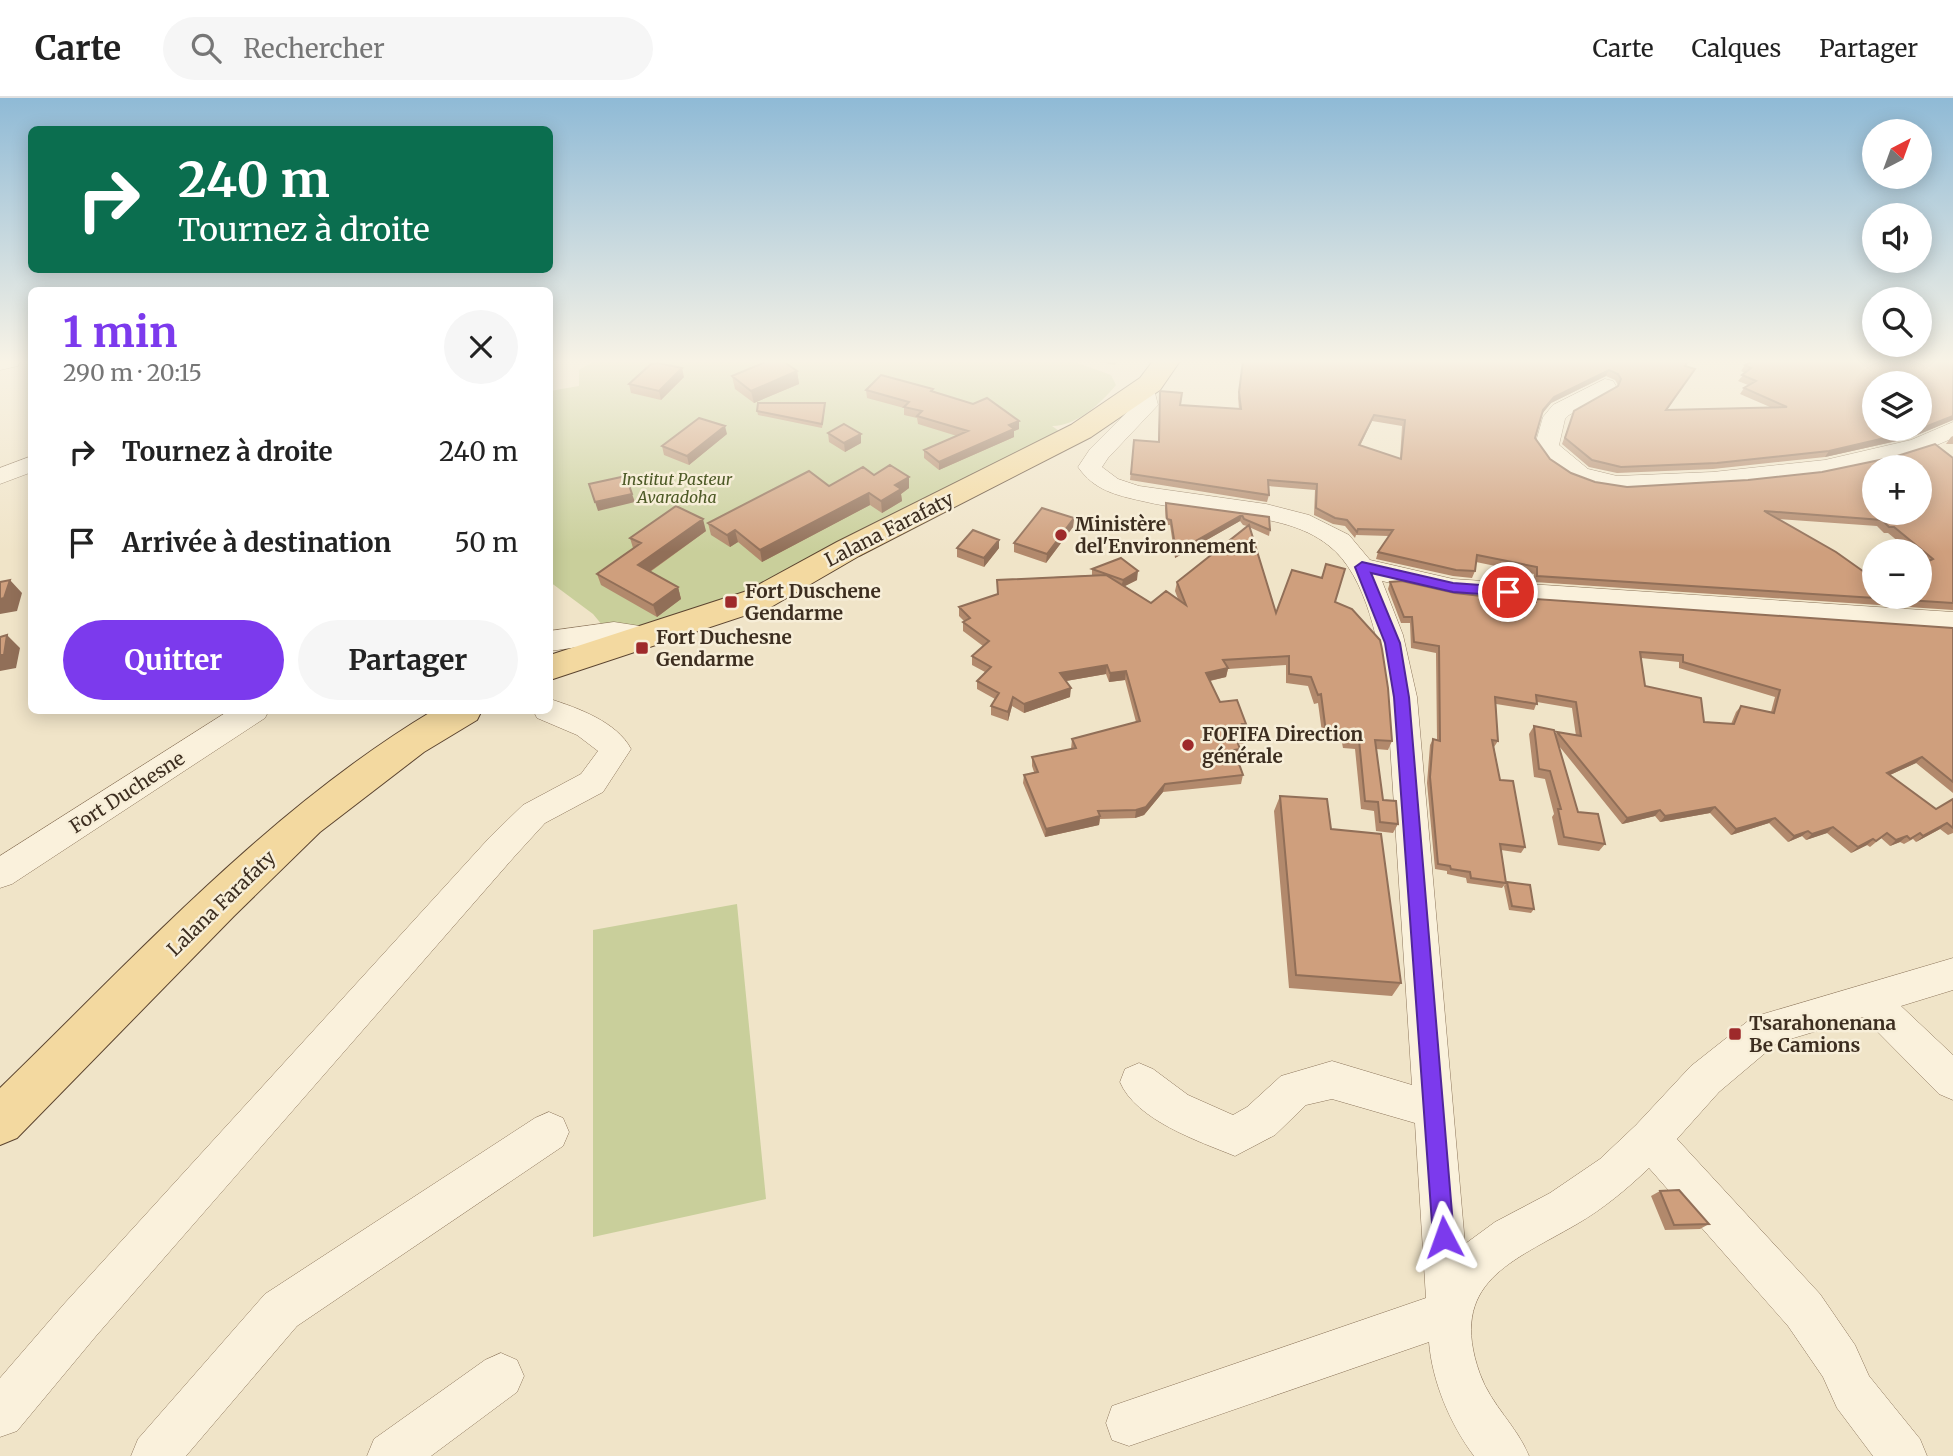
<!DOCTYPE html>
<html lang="fr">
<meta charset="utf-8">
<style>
body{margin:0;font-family:Merriweather,serif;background:#f6f6f6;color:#222;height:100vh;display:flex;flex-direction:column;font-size:26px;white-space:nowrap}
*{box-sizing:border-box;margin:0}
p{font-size:23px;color:#767676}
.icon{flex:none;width:38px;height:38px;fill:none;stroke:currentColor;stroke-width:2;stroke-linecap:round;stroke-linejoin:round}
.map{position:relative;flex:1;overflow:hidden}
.details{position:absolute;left:28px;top:189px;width:525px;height:427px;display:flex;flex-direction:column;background:#fff;border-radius:10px;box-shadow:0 4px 18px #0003}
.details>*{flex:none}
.top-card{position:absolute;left:28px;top:28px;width:525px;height:147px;border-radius:10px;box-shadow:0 4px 18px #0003;background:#0b6e4f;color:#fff;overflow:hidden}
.needle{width:46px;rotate:41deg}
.tools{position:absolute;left:1862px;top:21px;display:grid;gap:14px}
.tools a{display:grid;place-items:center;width:70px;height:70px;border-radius:50%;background:#fff;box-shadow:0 4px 18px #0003;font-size:35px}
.pin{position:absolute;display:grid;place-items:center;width:60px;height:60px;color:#fff;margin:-30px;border:4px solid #fff;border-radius:50%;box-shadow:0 2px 7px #0007}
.me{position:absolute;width:77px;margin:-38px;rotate:356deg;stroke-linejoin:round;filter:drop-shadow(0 0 5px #0008)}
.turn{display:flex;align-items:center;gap:24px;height:147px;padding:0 35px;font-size:32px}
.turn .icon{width:91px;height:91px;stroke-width:2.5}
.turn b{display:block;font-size:49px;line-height:60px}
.round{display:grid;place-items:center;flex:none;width:74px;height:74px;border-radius:37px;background:#f6f6f6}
.overview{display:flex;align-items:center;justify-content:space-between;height:119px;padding:0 35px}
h1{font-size:42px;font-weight:700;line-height:52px;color:#7c3aed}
.button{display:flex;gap:14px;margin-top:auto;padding:14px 35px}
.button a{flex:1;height:80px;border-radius:42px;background:#7c3aed;color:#fff;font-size:28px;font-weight:700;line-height:80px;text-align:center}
.button a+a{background:#f6f6f6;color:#222}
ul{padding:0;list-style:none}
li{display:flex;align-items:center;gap:21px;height:91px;padding:0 35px}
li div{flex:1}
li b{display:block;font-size:26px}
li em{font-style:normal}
header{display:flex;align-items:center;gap:42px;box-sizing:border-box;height:98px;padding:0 35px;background:#fff;border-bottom:2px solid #e0e0e0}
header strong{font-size:33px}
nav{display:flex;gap:38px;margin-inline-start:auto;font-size:24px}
.search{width:490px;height:63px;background:#f6f6f6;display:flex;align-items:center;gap:18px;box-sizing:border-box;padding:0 24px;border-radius:38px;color:#767676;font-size:26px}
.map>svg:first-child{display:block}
.green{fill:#c9cf9b}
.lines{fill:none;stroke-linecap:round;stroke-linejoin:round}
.minor-casing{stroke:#8d765c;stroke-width:1}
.major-casing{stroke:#5b4430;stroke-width:2}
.minor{fill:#faf1dc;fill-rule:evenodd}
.major{fill:#f3d9a0;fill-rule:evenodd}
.wall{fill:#b2896c;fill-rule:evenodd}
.shaded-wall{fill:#916f58}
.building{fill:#cf9f7d;stroke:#916f58;stroke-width:2;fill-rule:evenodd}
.route{fill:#7c3aed;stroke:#51269a;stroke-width:2}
.poi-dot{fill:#9e2a2b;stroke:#f7eed8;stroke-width:2.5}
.labels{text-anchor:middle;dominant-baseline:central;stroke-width:5;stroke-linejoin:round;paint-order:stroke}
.far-park-label{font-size:16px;font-style:italic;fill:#4d5a26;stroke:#f7eed8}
.poi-label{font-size:19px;font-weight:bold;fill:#3d2e20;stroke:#f7eed8;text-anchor:start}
.street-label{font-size:19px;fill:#3d2e20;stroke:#f7eed8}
</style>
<header>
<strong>Carte</strong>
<div class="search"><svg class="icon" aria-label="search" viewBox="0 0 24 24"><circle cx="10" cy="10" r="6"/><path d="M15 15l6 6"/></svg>Rechercher</div>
<nav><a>Carte</a><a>Calques</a><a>Partager</a></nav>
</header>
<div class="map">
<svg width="1953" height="1358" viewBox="0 0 1953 1358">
<rect width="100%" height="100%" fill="#f0e4c8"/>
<path class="green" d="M594 263H1072L1111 277 1116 287C1101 305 1077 328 1052 328L1066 338 782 483 651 529 603 528 593 516 550 484V293L579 288V272Z
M737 806 766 1101 593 1139V832Z"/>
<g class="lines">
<defs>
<path id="minor" d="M0 263H20L18 268 0 272Z
M1605 281 1613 283 1616 288 1613 293 1569 317 1565 321 1559 347 1588 371 1617 378 1713 374 1825 362 1911 342 1953 324V340C1874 377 1762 386 1675 390 1656 391 1635 395 1616 392 1586 388 1549 376 1535 347L1543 319 1553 307Z
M1136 288 1155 295 1158 307 1108 360 1102 369 1118 381 1139 388 1266 406 1309 417 1349 437 1370 462 1453 481 1953 514V534L1453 499 1382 483 1403 537 1417 599 1465 1146 1495 1124 1550 1095 1600 1061 1636 1027 1691 968 1753 919 1953 860V892L1901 908 1953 957V1002L1939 996 1863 919 1777 945 1719 994 1677 1041 1820 1196 1855 1247 1869 1278 1920 1341 1927 1358H1873L1837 1310 1823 1279 1788 1228 1649 1070C1627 1091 1603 1111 1577 1126 1512 1164 1447 1184 1480 1276 1491 1307 1517 1328 1529 1358H1474C1450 1326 1432 1283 1429 1244L1129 1348 1112 1342 1106 1325 1112 1308 1426 1200 1415 1025 1332 1001 1306 1007 1275 1037 1235 1058C1198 1043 1136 1022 1120 984L1125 971 1139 965 1153 971 1188 997 1233 1017 1247 1009 1281 978 1332 963 1412 987 1387 599C1380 552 1368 477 1328 447 1304 428 1272 422 1243 418 1209 413 1175 411 1142 403 1115 397 1094 392 1078 369L1090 351 1136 305 1125 295 1128 290Z
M32 358V374L0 386V370Z
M614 524 653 530 657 537 653 544 643 547 614 544 550 553V533Z
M550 601C578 610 617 624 631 651L603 694 545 725 514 759 96 1238 17 1333 0 1339V1280L64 1206 490 739 523 707 581 676 598 653 577 637 537 620 533 612H550Z
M230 612H269L265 620 12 786 0 790V758Z
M549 1014 563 1020 569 1034 563 1048 297 1228 186 1358H131L138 1341 265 1196 535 1020Z
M501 1255 517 1262 524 1278 517 1294 431 1358H367L374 1341 485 1262Z"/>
<path id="major" d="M1153 263H1180L1160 292 1091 339 859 458 771 509 550 582V557L747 493 837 444 1071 327 1140 280Z
M434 612H482L477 622 424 654 320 734 234 818 17 1040 0 1047V990C136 858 270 710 434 612Z"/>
</defs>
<use href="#minor" class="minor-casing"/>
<use href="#major" class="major-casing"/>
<use href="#minor" class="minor"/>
<use href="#major" class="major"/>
</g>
<path class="wall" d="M1096 263H1117L1115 267Z
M1243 263 1685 268 1695 271 1667 312 1770 309 1740 296 1744 290 1748 287 1738 283 1745 275 1741 273 1745 267 1953 263V322L1910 340 1825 359 1713 371 1617 375 1589 369 1562 346 1574 313 1617 289 1618 287 1615 282 1606 278 1551 305 1542 316 1535 340 1550 361 1571 375 1595 384 1627 389 1748 382 1953 360V512L1534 484V476L1476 464 1475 473 1472 480 1453 478 1376 461 1378 454 1389 438 1356 437 1355 440 1345 428 1333 426 1314 417 1315 392 1268 388 1269 397 1267 404 1130 382 1134 342 1158 344 1160 293 1180 307 1239 311 1238 300ZM1372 323 1402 328 1400 361 1360 348ZM1778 421 1877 428 1884 435H1888L1910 453H1920V461L1924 465 1874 499Z
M797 273 799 286 754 305 735 291 732 278Z
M684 279 661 302 631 295 629 286Z
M866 292 933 294 1019 331 1014 333V339L939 372 924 360V352L957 338 918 326 917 320 904 317V310L867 300Z
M825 309 822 330 758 317 757 313Z
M828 335 861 345 845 354 829 344Z
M727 336 689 367 664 357 662 348Z
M1953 338V346H1946L1951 339Z
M874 377 909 390 901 396 902 403 882 415 870 407 762 464 738 444 730 449 711 437 708 425Z
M1166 405 1269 419 1270 432 1269 438 1249 429 1276 515 1335 504 1392 643 1388 652 1376 651 1383 702 1398 726 1393 735 1376 733 1374 713 1361 711 1355 651 1343 650 1342 645 1323 642 1318 605 1314 606 1308 588 1286 585V567L1228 571 1226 579 1210 583 1220 604 1246 626 1244 632 1246 637 1244 646H1238L1240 651 1237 660 1243 677 1241 686 1163 694 1144 717 1135 720 1100 721 1099 727 1045 739 1023 685 1024 677 1034 674 1032 668V659L1071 651 1072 641 1136 624 1125 582 1109 584 1106 576 1066 583 1070 599 1024 615 1012 608 1008 623 991 617V608L995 601 977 591V583L985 574 972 567V558L983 548 963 533V524L964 523 959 518V509L997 496V482L1092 477V471L1137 482 1125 488 1151 505 1178 501 1175 493 1177 484 1247 428 1243 427 1240 423 1175 460 1170 427H1166L1165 410Z
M1074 420 1073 429 1046 465 1014 454V445Z
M706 433 650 474 678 489 681 501 657 519 601 487 597 476 633 450 630 440Z
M957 450H999L984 469 957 459Z
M1390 484 1455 495 1535 504 1536 501 1953 530V695L1916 665 1890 677 1936 711 1953 701V735L1948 737 1940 731 1916 744 1913 741 1904 746 1900 744 1890 748 1881 740 1870 749 1867 747 1851 755 1827 735 1806 742 1802 738 1788 744 1769 725 1731 737 1710 715 1660 724 1655 718 1622 726 1559 648 1578 714 1605 746 1599 753 1558 747 1552 719 1554 716 1545 681 1534 679 1529 636 1534 628 1556 636 1557 634 1576 638 1572 610 1537 604 1534 612 1496 606 1498 643 1494 649 1500 682 1525 749 1521 755 1501 752 1506 785 1502 790 1467 785 1466 780 1447 776V773L1435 771 1427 685 1430 647 1433 641 1437 642 1436 555 1411 550 1410 525H1401L1388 491ZM1641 560 1679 564V570L1775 599 1771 614 1741 608 1736 614 1731 626 1704 624 1645 588Z
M1280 698 1331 731 1401 885 1392 898 1289 890 1274 713Z
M1507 784 1534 811 1531 815 1509 812 1504 788Z
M1660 1093 1709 1126 1700 1131 1665 1132 1651 1098Z"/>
<path class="shaded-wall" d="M682 270 684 279 661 302 659 293Z
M1609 272 1606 278 1551 305 1540 318 1543 312 1554 299Z
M797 273 799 286 754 305 751 293Z
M1953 318V322L1910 340 1825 359 1829 353Z
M1019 323V331L1014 333V339L939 372V364Z
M725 328 727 336 689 367 687 358Z
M861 336V345L845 354 844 345Z
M909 379V390L901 396 902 403 882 415 881 403 895 387Z
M869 395 870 407 762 464 760 452Z
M632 396 635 404 598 413 595 404Z
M1242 417 1240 423 1175 460 1176 454Z
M1074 420 1073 429 1046 465 1047 456Z
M703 421 706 433 642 479 638 467Z
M735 432 738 444 730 449 727 437Z
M999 442V450L984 469V460Z
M1138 473 1137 482 1121 490 1123 482Z
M10 482 22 495 17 513 0 516V501Z
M678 489 681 501 657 519 653 507Z
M7 537 20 550 16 570 0 573V557Z
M1107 567 1106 576 1060 584V575Z
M1228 570 1226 579 1204 584 1206 575Z
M1126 573 1125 582 1109 584 1110 575Z
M1071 590 1070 599 1024 615V606Z
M1013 599 1012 608 1008 623V614Z
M1922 659 1916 665 1881 681 1887 675Z
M1165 686 1163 694 1144 717 1135 720 1136 712Z
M1715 709 1710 715 1660 724 1665 718Z
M1660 712 1655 718 1622 726 1627 720Z
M1100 718 1099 727 1045 739 1046 731Z
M1775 720 1769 725 1731 737 1736 731Z
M1947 725 1940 731 1916 744 1923 738Z
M1833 729 1827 735 1806 742 1812 736Z
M1808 733 1802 738 1788 744 1794 738Z
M1907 738 1900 744 1890 748 1896 742Z
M1873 741 1867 747 1851 755 1858 749Z"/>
<path class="building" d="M768 263H783L797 273 751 293 732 278Z
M1243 263H1688L1685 268 1695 271 1666 312 1787 309 1744 290 1756 283 1742 277 1751 270 1745 267 1753 263H1953V318L1915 333 1829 353 1717 365 1621 369 1592 362 1565 340 1574 313 1618 288 1621 281 1618 276 1609 272 1554 299 1543 312 1535 340 1550 361 1571 375 1595 384 1627 389 1748 382 1822 374 1894 359 1935 346 1953 360V505L1537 478V469L1477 457 1475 473 1456 472 1378 454 1393 432 1358 431 1357 434 1347 422 1335 420 1316 410 1317 386 1268 382 1269 397 1131 376 1134 342 1159 344 1160 293 1182 295 1180 307 1241 311 1239 294ZM1874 285H1920V331H1874ZM1374 317 1405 322 1401 361 1359 347ZM1874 369H1920V415H1874ZM1764 413 1882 422 1889 429H1894L1933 461 1920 467V499H1874V481L1836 454Z
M658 265 682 270 659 293 629 286 651 266Z
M881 277 933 291 931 293 973 306 987 300 1019 323 1009 327 1014 331 939 364 924 352 968 333 917 318 922 313 904 309 909 304 866 292Z
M758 305H825L822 326 757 313Z
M699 320 725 328 687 358 662 348Z
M844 326 861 336 844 345 828 335Z
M890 367 909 379 895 387 901 391 881 403 869 395 760 452 735 432 727 437 708 425 809 373 829 388 863 369 874 377Z
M626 378 632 396 595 404 589 386Z
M1166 405 1269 419 1270 432 1244 421 1242 417 1176 454 1171 422 1167 421Z
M676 408 703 421 638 467 678 489 653 507 597 476 641 445 630 440Z
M1042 410 1074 420 1047 456 1014 445Z
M1249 427 1276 515 1292 472 1322 480 1326 466 1345 471 1335 504 1352 511 1380 542 1382 551 1388 590 1392 643 1375 642 1383 702 1396 703 1398 726 1380 724 1378 704 1365 703 1359 642 1347 641 1346 636 1326 634 1321 596 1318 597 1311 579 1289 576V558L1223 562 1228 570 1206 575 1220 604 1237 602 1246 626H1242L1246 637 1235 638 1240 651 1234 652 1243 677 1165 686 1146 709 1136 712 1098 713 1100 718 1046 731 1024 677 1038 674 1032 659 1076 650 1072 641 1140 623 1126 573 1110 575 1107 567 1060 575 1071 590 1024 606 1013 599 1008 614 991 608 999 595 977 583 991 569 972 558 989 543 963 524 970 520 959 509 998 496 997 482 1106 477 1151 505 1166 493 1186 507 1177 484Z
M973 432 999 442 984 460 957 450Z
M1121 460 1138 473 1123 482 1092 471Z
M10 482 4 500 0 501V484Z
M1402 483 1455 495 1536 504V501L1953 530V684L1922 659 1887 675 1936 711 1953 701V730L1947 725 1923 738 1920 735 1910 741 1907 738 1896 742 1887 735 1876 743 1873 741 1858 749 1833 729 1812 736 1808 733 1794 738 1775 720 1736 731 1715 709 1665 718 1660 712 1627 720 1557 634 1581 638 1576 604 1536 597 1537 606 1495 599 1498 643 1492 642 1500 682 1513 683 1525 749 1500 746 1506 785 1471 780 1470 774 1451 771 1450 768 1438 766 1430 679 1433 641 1440 643 1439 548 1414 544 1412 519H1404L1390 484ZM1640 554 1683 557V564L1780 592 1774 615 1741 608 1734 626 1704 624 1701 600 1645 588Z
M7 537 4 557H0V539Z
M1534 628 1554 632 1578 714 1598 716 1605 746 1564 739 1558 711H1561L1550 673 1539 671Z
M1280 698 1327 701 1331 731 1381 736 1401 885 1296 877Z
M1507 784 1530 787 1534 811 1512 808Z
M1679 1092 1709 1126 1674 1127 1660 1093Z"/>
<linearGradient id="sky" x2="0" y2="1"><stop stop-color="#8fbad6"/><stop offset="0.58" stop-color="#f8f3e6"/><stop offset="1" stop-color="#f8f3e6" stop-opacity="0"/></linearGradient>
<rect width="1953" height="454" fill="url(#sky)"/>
<path class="route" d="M1362 464 1453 485 1508 489 1515 494 1508 498 1453 494 1371 475 1400 545 1409 599 1454 1139 1451 1146 1444 1149 1436 1146 1433 1139 1394 599 1385 545 1355 469Z"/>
<g class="poi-dot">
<circle cx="1061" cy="437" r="7"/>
<rect x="724" y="497" width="14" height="14" rx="3.5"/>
<rect x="635" y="543" width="14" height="14" rx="3.5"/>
<circle cx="1188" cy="647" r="7"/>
<rect x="1728" y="929" width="14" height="14" rx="3.5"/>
</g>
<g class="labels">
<g class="far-park-label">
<text x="677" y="381">Institut Pasteur<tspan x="677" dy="18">Avaradoha</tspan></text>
</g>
<g class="poi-label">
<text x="1075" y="426">Ministère<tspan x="1075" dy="22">del'Environnement</tspan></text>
<text x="745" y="493">Fort Duschene<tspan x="745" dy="22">Gendarme</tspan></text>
<text x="656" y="539">Fort Duchesne<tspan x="656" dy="22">Gendarme</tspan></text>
<text x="1202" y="636">FOFIFA Direction<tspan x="1202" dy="22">générale</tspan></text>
<text x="1749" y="925">Tsarahonenana<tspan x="1749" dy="22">Be Camions</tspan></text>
</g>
<g class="street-label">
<text transform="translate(889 431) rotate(-27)">Lalana Farafaty</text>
<text transform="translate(127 694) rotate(-33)">Fort Duchesne</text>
<text transform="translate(221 805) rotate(-44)">Lalana Farafaty</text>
</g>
</g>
</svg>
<div class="tools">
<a><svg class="needle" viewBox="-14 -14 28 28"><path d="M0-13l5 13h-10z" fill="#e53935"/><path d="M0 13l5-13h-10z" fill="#767676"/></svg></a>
<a><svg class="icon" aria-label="sound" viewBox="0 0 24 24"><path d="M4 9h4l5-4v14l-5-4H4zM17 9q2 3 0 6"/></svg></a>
<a><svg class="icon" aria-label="search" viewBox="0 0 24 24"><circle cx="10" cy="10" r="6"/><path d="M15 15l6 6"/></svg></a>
<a><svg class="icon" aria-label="layers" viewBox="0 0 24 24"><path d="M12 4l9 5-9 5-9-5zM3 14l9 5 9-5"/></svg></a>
<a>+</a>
<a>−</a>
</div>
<div class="pin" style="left:1508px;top:494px;background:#d93025"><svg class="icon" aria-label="arrive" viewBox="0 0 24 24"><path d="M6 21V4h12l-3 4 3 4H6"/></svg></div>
<svg class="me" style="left:1444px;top:1139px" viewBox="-20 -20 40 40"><path d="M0-17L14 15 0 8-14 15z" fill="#7c3aed" stroke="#fff" stroke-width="4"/></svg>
<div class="top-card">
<div class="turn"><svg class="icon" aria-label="right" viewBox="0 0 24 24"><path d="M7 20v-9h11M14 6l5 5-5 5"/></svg><div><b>240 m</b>Tournez à droite</div></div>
</div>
<section class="details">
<div class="overview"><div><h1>1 min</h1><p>290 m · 20:15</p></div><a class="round"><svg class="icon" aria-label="close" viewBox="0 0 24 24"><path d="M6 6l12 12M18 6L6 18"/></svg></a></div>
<ul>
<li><svg class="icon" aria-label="right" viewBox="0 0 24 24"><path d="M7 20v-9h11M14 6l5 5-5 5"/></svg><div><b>Tournez à droite</b></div><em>240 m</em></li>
<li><svg class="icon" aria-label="arrive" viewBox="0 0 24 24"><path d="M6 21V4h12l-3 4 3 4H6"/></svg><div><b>Arrivée à destination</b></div><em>50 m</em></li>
</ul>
<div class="button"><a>Quitter</a><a>Partager</a></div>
</section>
</div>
